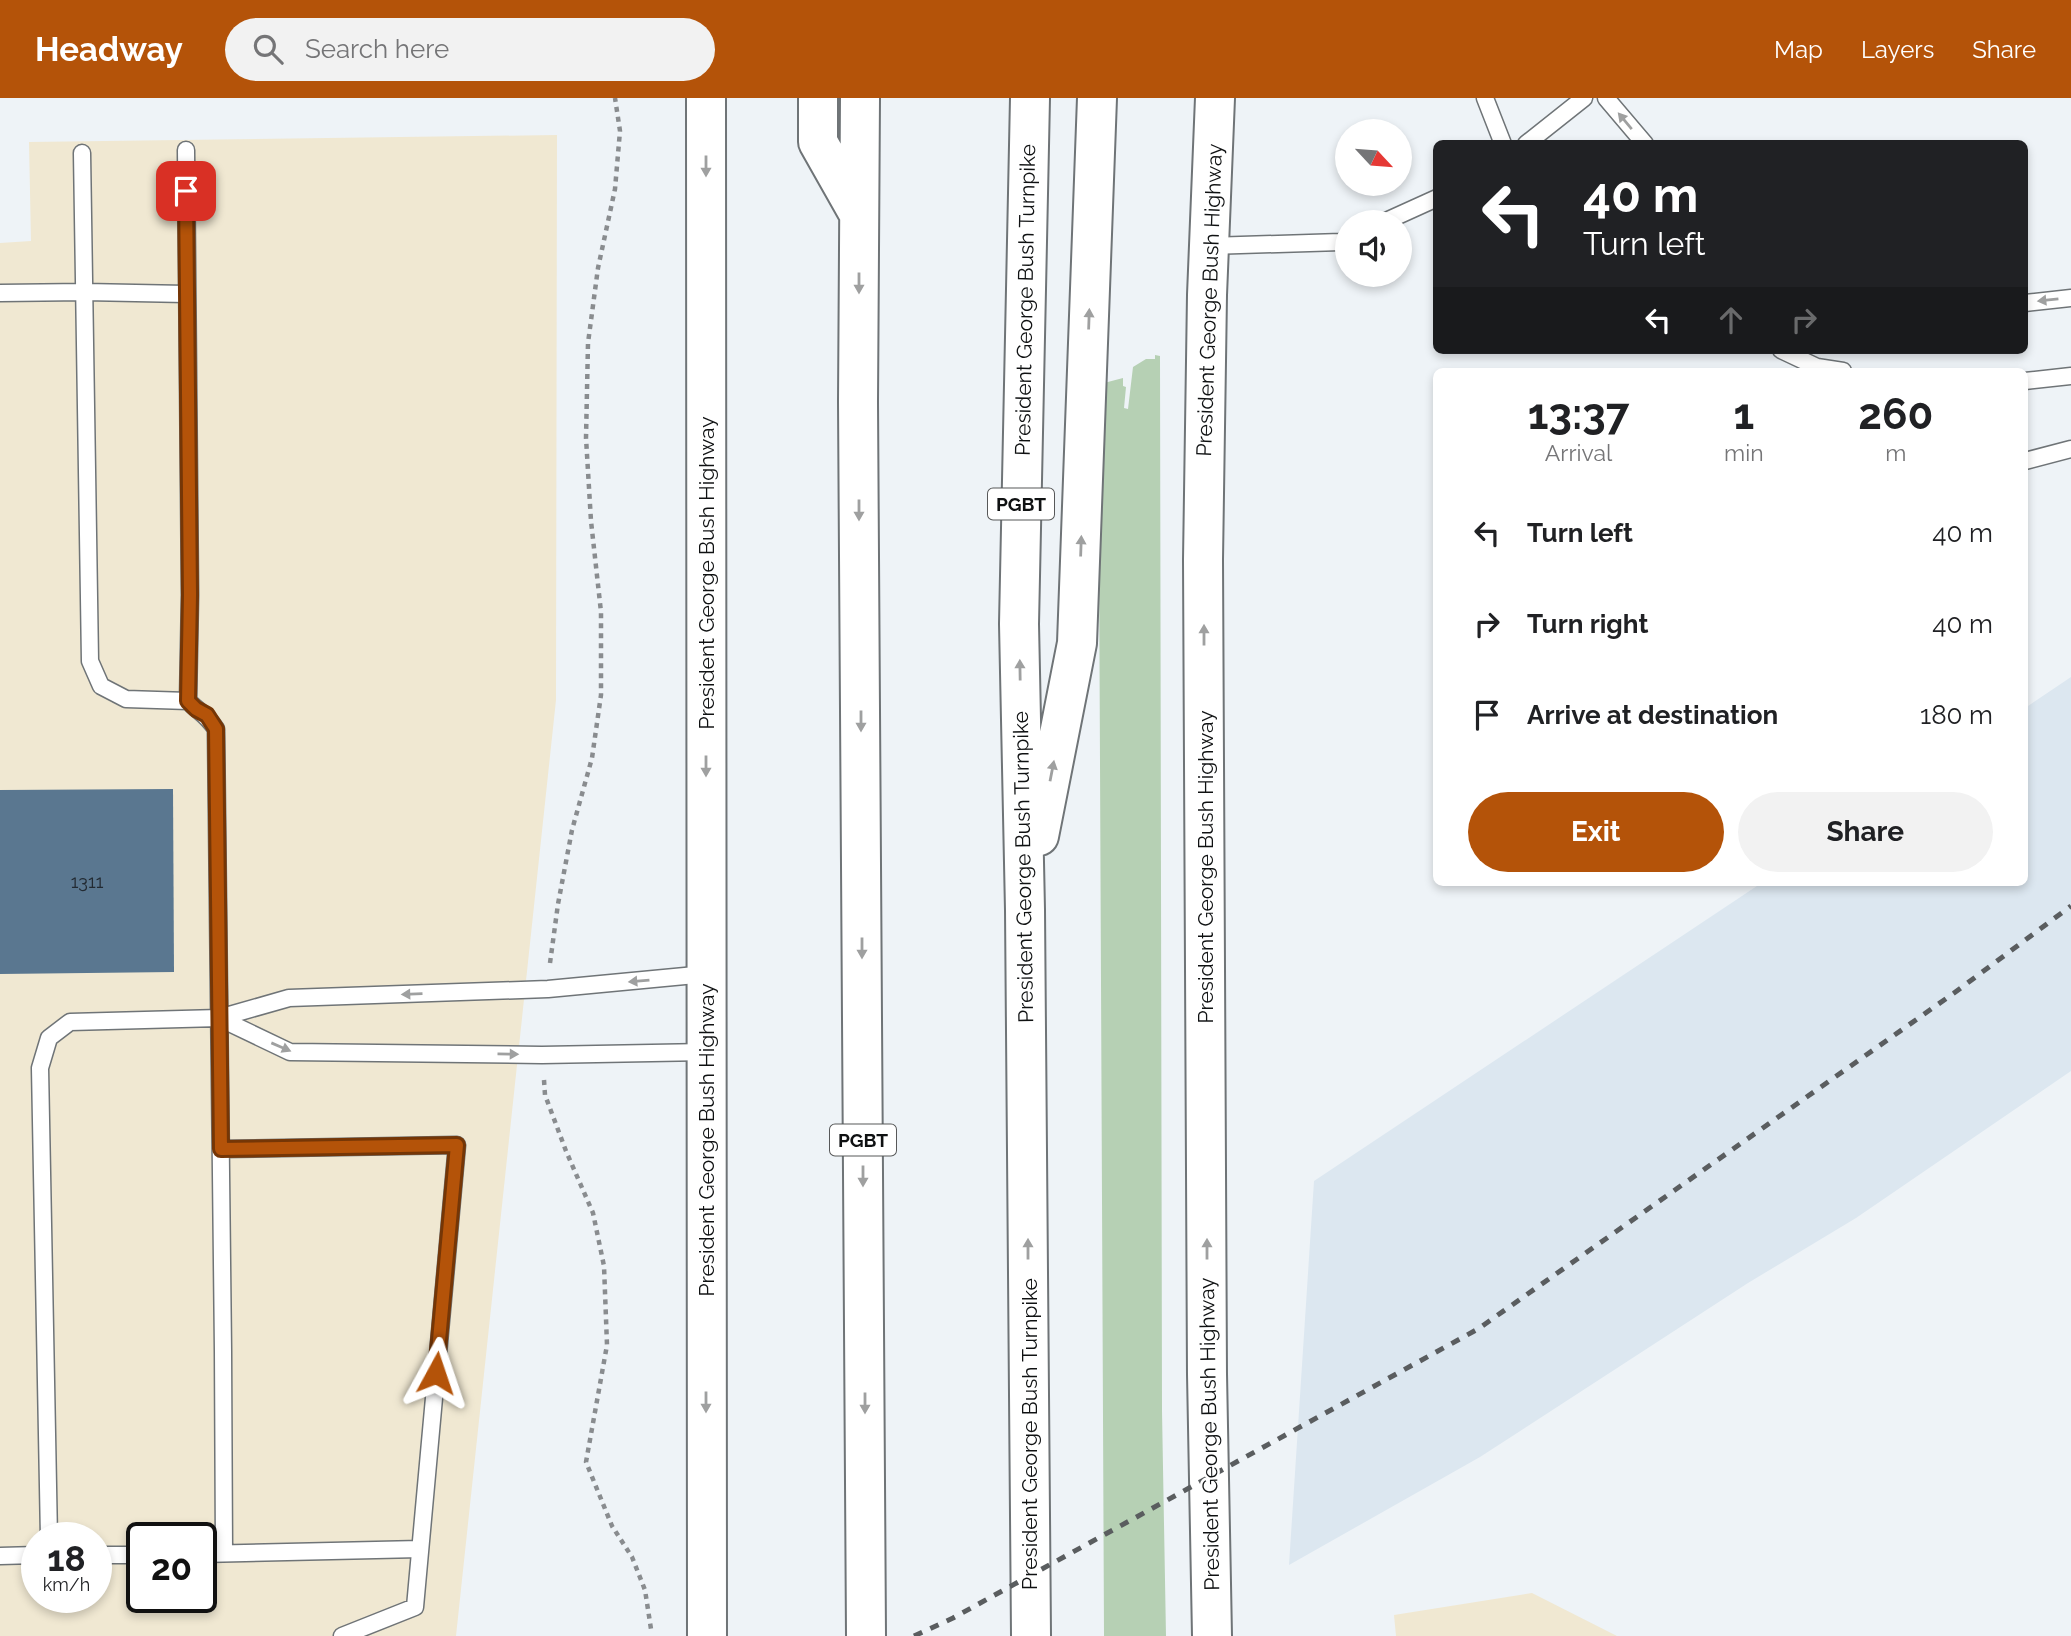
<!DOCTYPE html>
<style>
body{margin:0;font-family:Raleway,sans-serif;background:#f2f2f2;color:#202124;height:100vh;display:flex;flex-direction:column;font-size:26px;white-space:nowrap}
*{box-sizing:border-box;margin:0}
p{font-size:23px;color:#757577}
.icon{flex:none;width:38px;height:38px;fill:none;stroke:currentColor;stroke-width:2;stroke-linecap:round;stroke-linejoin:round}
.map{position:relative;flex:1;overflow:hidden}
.side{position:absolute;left:1433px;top:270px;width:595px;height:518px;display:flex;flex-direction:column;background:#fff;border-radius:10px;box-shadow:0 4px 10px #0003}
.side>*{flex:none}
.hud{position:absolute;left:1433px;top:42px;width:595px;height:214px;border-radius:10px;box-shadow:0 4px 10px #0003;background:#202124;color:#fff;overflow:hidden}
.needle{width:46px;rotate:116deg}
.tools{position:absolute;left:1335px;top:21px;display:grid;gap:14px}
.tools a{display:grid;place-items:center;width:77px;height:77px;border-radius:50%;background:#fff;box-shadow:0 4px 10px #0003;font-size:35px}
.speed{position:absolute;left:21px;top:1424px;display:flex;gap:14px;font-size:35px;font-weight:700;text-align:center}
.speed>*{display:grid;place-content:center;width:91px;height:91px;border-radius:50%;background:#fff;box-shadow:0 4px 10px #0003;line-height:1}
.speed small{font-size:18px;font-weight:400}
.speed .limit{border:4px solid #111;border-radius:10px;background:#fff;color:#111}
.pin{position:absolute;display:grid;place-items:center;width:60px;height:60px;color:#fff;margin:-30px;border-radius:14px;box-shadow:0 4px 10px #0006}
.me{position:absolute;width:77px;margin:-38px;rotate:5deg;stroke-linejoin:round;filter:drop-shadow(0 0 5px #0008)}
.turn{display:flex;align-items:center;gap:24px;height:147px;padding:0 35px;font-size:32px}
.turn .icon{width:91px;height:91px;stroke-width:2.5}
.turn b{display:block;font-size:49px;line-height:60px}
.lanes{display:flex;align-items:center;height:66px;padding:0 35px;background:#0003;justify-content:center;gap:35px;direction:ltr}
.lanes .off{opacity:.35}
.eta{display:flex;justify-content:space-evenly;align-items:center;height:119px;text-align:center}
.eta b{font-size:42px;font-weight:700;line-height:49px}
.primary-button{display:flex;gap:14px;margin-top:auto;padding:14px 35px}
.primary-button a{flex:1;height:80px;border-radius:42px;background:#b45309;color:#fff;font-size:28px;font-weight:700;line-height:80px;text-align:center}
.primary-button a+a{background:#f2f2f2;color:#202124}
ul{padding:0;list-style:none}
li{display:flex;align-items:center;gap:21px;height:91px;padding:0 35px}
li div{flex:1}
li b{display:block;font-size:26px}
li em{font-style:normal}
header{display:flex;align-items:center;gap:42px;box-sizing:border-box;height:98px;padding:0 35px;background:#b45309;color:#fff}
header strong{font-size:33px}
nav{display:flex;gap:38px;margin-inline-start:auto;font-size:24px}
.search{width:490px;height:63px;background:#f2f2f2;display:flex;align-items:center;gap:18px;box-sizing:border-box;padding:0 24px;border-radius:38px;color:#757577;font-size:26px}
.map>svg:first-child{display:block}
.commercial{fill:#f0e8d2;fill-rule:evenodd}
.built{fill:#dce7f0}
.green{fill:#b6d0b4}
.building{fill:#5a7790}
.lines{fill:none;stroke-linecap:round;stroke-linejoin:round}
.service-casing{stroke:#6f7477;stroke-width:19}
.secondary-casing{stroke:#6f7477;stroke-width:42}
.motorway-casing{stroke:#6f7477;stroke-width:42}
.path{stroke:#898c8f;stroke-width:4.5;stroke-dasharray:5 5;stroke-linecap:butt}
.service{stroke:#fff;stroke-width:16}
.secondary{stroke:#fff;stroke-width:38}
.motorway{stroke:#fff;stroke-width:38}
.rail{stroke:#5a5d5f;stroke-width:5;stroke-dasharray:9 9;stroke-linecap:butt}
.oneway{fill:#9fa0a0}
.route-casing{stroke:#753606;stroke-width:18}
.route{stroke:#b45309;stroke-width:12}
.labels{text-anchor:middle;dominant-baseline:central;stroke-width:5;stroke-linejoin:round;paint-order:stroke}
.number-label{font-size:18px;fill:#222a32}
.shield{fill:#fff;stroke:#575859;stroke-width:2}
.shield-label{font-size:19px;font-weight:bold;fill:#0f1112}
.street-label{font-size:21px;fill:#0f1112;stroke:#fff}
</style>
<header>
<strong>Headway</strong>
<div class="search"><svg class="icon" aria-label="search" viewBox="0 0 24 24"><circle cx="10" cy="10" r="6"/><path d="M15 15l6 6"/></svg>Search here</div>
<nav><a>Map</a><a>Layers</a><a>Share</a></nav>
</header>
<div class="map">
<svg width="2071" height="1538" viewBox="0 0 2071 1538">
<rect width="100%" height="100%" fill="#eef3f7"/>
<path class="commercial" d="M557 37 556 602 456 1538H0V145L31 143 29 44ZM37 1440H96V1500H37ZM142 1440H201V1500H142Z
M1532 1495 1617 1538H1396L1394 1517Z"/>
<path class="built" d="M2071 579V973L1856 1120 1748 1185 1480 1359 1289 1467 1314 1083 1763 784H2025V610Z"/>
<path class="green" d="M1155 257 1160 258 1162 1313 1166 1538H1104L1099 447 1104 285 1123 280V288L1126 289 1124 310 1128 311 1133 269 1146 261H1155Z"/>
<path class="building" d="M173 691 174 874 0 876V692Z"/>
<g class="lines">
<defs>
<path id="service" d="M1485 0 1503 46
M1606 0 1645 46
M1526 46 1584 0
M186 52 190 497 188 603C200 615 206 616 216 631L223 1253 224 1455
M82 55 90 563 101 588 126 601 188 603
M1384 124 1437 100
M1209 148 1341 144 1348 141
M0 195 85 194 186 196
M2025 205 2071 200
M1781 252 1817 269 1843 273
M2025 283 2071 278
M2025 363 2071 351
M219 920 290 954 542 957 706 954
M221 1051 457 1047 415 1509 342 1538
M49 1440 40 970 49 940 70 924 219 920 289 900 548 891 706 876
M201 1456 420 1451
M96 1457H142
M0 1458 37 1457"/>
<path id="secondary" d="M706 0 707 1538
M1212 1538 1207 1276 1203 462 1207 197 1215 0"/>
<path id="motorway" d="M818 0V44L857 113
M860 0 858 304 866 1538
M1030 0 1019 526 1025 812 1031 1538
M1039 738 1077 545 1097 0"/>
</defs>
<use href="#service" class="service-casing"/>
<use href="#secondary" class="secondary-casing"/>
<use href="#motorway" class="motorway-casing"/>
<path class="path" d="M550 865 558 806 572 732 592 660 601 597V514L591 423 586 340 588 245 598 170 615 91 620 33 615 0
M544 982 545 997 566 1053 593 1115 604 1168 607 1247 586 1364 612 1428 632 1459 645 1492 651 1531"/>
<use href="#service" class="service"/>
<use href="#secondary" class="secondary"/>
<use href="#motorway" class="motorway"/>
<path class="rail" d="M914 1538 953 1520 1478 1231 1954 895 2071 808"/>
</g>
<defs><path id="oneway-solid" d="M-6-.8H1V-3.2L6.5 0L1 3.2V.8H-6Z" transform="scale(1.75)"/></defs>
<g class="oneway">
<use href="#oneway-solid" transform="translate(1625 23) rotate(-130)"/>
<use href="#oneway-solid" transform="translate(706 68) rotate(90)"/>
<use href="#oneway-solid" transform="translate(859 185) rotate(90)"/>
<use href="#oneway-solid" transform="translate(2048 202) rotate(174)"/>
<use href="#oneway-solid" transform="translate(1089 221) rotate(-88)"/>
<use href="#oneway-solid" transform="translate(859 412) rotate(90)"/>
<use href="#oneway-solid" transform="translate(1081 448) rotate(-88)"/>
<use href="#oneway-solid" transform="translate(1204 537) rotate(-90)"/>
<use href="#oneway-solid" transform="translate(1020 572) rotate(-91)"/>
<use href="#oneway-solid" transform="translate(861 623) rotate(90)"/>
<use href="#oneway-solid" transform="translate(706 668) rotate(90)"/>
<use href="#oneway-solid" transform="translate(1052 673) rotate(-79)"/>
<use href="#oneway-solid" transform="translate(862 850) rotate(90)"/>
<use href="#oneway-solid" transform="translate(639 883) rotate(175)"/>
<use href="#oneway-solid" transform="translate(412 896) rotate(178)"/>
<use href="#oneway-solid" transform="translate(281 949) rotate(23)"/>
<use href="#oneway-solid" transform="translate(508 956) rotate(1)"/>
<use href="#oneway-solid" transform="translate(863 1078) rotate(90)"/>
<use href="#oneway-solid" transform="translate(1028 1151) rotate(-90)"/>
<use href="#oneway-solid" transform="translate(1207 1151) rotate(-90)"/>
<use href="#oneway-solid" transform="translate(706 1304) rotate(90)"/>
<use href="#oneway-solid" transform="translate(865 1305) rotate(90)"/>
</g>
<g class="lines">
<defs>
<path id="route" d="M186 93 190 497 188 603 196 611 207 617 216 631 221 1051 457 1047 436 1275"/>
</defs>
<use href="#route" class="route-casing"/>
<use href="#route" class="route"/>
</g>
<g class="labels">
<g class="number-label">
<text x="87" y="783">1311</text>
</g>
<g class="shield">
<rect x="988" y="390.5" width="66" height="31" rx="5"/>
<rect x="830" y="1026.5" width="66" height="31" rx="5"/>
</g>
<g class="shield-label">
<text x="1021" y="406">PGBT</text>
<text x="863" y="1042">PGBT</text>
</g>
<g class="street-label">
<text transform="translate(1025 202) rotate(-89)">President George Bush Turnpike</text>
<text transform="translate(1209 202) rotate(-88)">President George Bush Highway</text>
<text transform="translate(706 475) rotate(-90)">President George Bush Highway</text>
<text transform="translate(1023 769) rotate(-91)">President George Bush Turnpike</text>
<text transform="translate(1205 769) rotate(-90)">President George Bush Highway</text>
<text transform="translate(706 1042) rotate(-90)">President George Bush Highway</text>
<text transform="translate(1029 1336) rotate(-90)">President George Bush Turnpike</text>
<text transform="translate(1209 1336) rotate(-91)">President George Bush Highway</text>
</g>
</g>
</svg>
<div class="tools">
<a><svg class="needle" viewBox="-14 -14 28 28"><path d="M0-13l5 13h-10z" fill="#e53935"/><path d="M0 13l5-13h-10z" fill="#757577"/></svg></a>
<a><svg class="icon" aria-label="sound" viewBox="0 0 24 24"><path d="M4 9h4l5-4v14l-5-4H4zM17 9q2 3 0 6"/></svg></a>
</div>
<div class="speed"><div>18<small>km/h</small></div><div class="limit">20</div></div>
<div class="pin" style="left:186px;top:93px;background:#d93025"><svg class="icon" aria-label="arrive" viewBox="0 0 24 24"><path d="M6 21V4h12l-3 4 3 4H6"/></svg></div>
<svg class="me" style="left:436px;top:1275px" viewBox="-20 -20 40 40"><path d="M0-17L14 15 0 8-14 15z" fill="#b45309" stroke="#fff" stroke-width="4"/></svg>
<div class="hud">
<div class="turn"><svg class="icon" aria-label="left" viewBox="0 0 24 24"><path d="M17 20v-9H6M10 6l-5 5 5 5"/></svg><div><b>40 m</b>Turn left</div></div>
<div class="lanes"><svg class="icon" aria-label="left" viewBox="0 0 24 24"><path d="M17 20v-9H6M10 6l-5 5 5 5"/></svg><svg class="icon off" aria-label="ahead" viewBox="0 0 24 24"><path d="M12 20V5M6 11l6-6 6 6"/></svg><svg class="icon off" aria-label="right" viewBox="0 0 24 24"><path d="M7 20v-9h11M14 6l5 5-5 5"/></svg></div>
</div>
<section class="side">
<div class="eta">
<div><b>13:37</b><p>Arrival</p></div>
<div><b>1</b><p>min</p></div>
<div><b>260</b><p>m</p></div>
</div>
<ul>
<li><svg class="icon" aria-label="left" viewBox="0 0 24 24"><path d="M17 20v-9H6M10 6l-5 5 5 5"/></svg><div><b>Turn left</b></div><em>40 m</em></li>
<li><svg class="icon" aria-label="right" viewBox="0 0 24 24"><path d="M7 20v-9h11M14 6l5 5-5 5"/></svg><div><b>Turn right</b></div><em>40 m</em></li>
<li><svg class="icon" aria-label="arrive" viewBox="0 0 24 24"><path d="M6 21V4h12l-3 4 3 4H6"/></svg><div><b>Arrive at destination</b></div><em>180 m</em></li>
</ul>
<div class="primary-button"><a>Exit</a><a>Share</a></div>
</section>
</div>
